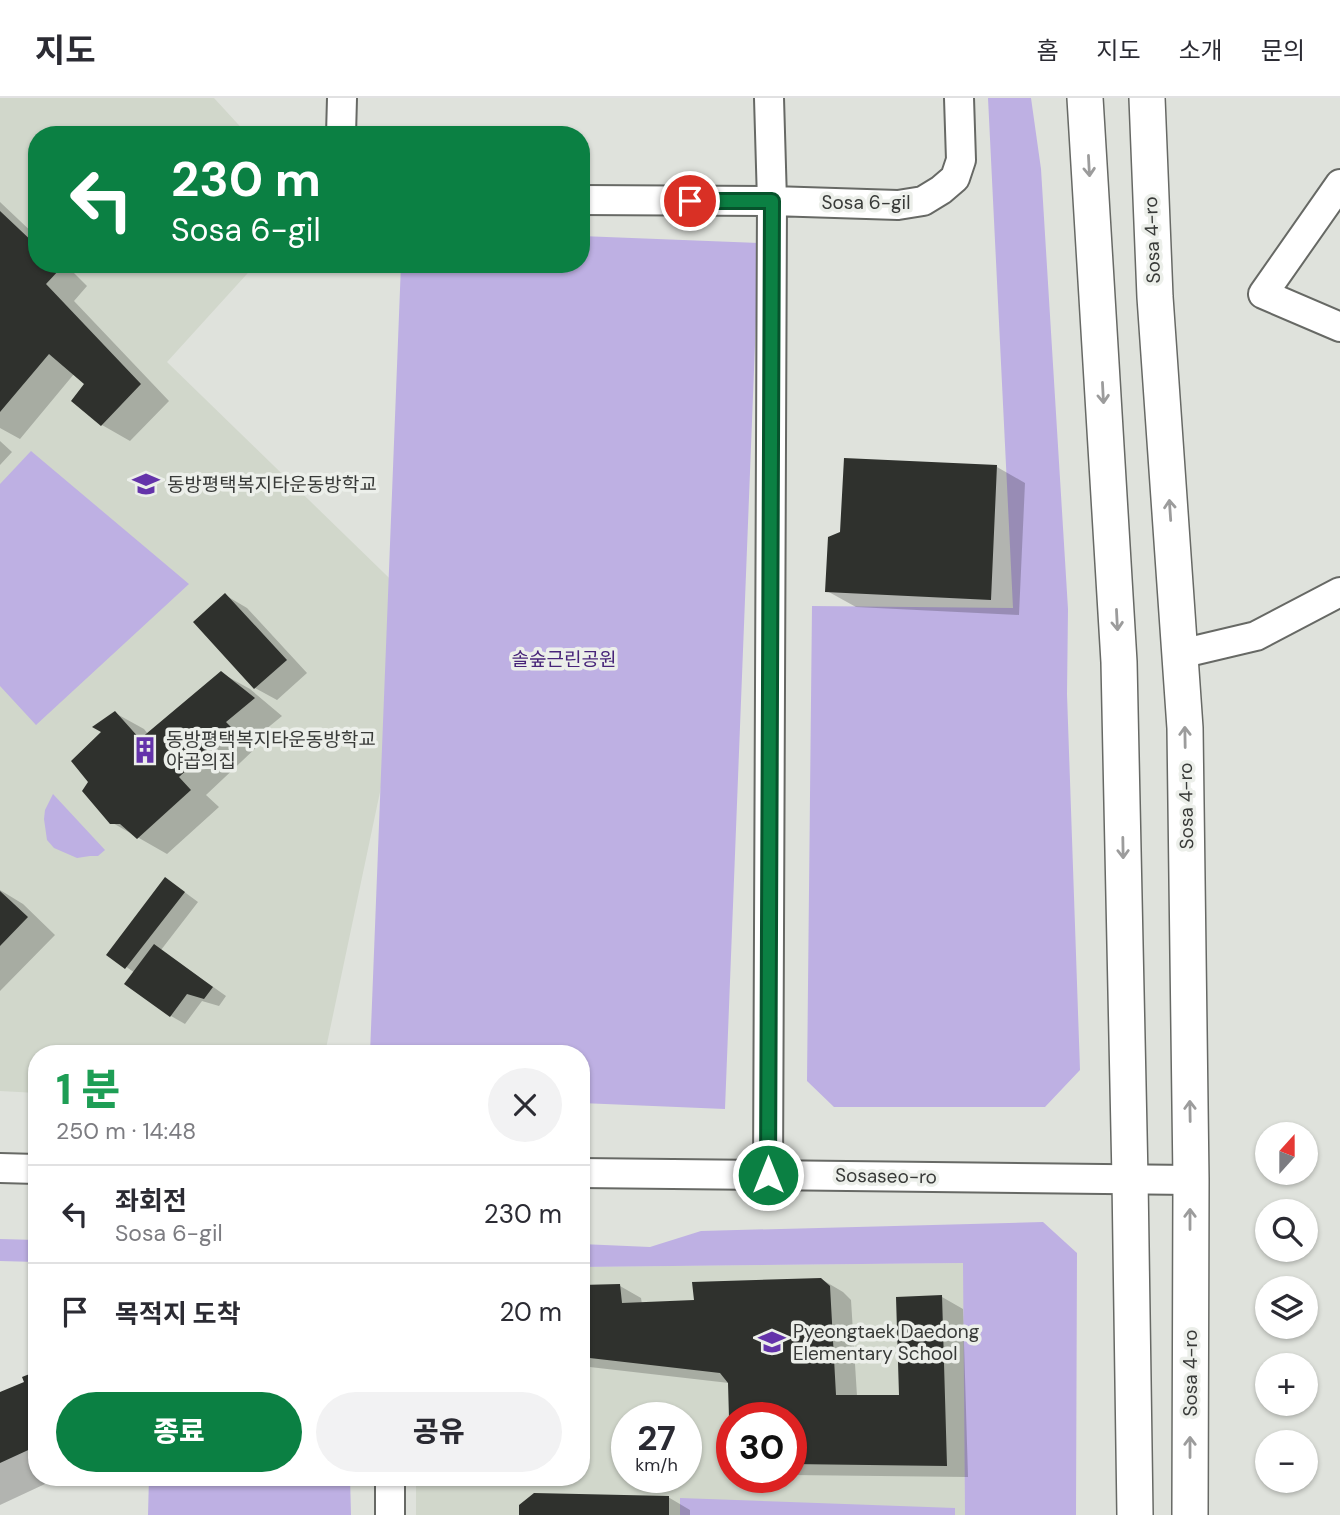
<!DOCTYPE html>
<html lang="ko">
<meta charset="utf-8">
<style>
body{margin:0;font-family:"DM Sans","Noto Sans KR",sans-serif;background:#f2f2f3;color:#2b2b33;height:100vh;display:flex;flex-direction:column;font-size:26px;white-space:nowrap}
*{box-sizing:border-box;margin:0}
p{font-size:23px;color:#7c7c81}
.icon{flex:none;width:38px;height:38px;fill:none;stroke:currentColor;stroke-width:2;stroke-linecap:round;stroke-linejoin:round}
.map{position:relative;flex:1;overflow:hidden}
.side{position:absolute;left:28px;top:947px;width:562px;height:441px;display:flex;flex-direction:column;background:#fff;border-radius:28px;box-shadow:0 2px 5px #0004}
.side>*{flex:none}
.banner{position:absolute;left:28px;top:28px;width:562px;height:147px;border-radius:28px;box-shadow:0 2px 5px #0004;background:#0b8043;color:#fff;overflow:hidden}
.needle{width:46px;rotate:21deg}
.tools{position:absolute;left:1255px;top:1024px;display:grid;gap:14px}
.tools a{display:grid;place-items:center;width:63px;height:63px;border-radius:50%;background:#fff;box-shadow:0 2px 5px #0004;font-size:35px}
.speed{position:absolute;left:611px;top:1304px;display:flex;gap:14px;font-size:35px;font-weight:700;text-align:center}
.speed>*{display:grid;place-content:center;width:91px;height:91px;border-radius:50%;background:#fff;box-shadow:0 2px 5px #0004;line-height:1}
.speed small{font-size:18px;font-weight:400}
.speed .limit{border:10px solid #d22;background:#fff;color:#111}
.pin{position:absolute;display:grid;place-items:center;width:60px;height:60px;color:#fff;margin:-30px;border:4px solid #fff;border-radius:50%;box-shadow:0 2px 7px #0007}
.me{position:absolute;width:77px;margin:-38px;rotate:0deg;stroke-linejoin:round;filter:drop-shadow(0 0 5px #0008)}
.turn{display:flex;align-items:center;gap:24px;height:147px;padding:0 28px;font-size:32px}
.turn .icon{width:91px;height:91px;stroke-width:2.5}
.turn b{display:block;font-size:49px;line-height:60px}
.round{display:grid;place-items:center;flex:none;width:74px;height:74px;border-radius:37px;background:#f2f2f3}
.head{display:flex;align-items:center;justify-content:space-between;height:119px;padding:0 28px}
h1{font-size:42px;font-weight:800;line-height:52px;color:#1e9e55}
.primary-button{display:flex;gap:14px;margin-top:auto;padding:14px 28px}
.primary-button a{flex:1;height:80px;border-radius:42px;background:#0b8043;color:#fff;font-size:28px;font-weight:800;line-height:80px;text-align:center}
.primary-button a+a{background:#f2f2f3;color:#2b2b33}
ul{padding:0;list-style:none}
li{display:flex;align-items:center;gap:21px;height:98px;padding:0 28px;border-top:2px solid #e1e1e2}
li div{flex:1}
li b{display:block;font-size:26px}
li em{font-style:normal}
header{display:flex;align-items:center;gap:42px;box-sizing:border-box;height:98px;padding:0 35px;background:#fff;border-bottom:2px solid #e1e1e2}
header strong{font-size:33px}
nav{display:flex;gap:38px;margin-inline-start:auto;font-size:24px}
.map>svg:first-child{display:block}
.built{fill:#d1d7cb;fill-rule:evenodd}
.green{fill:#beb0e3}
.shadow{fill:#0003}
.building{fill:#2f312d}
.lines{fill:none;stroke-linecap:round;stroke-linejoin:round}
.minor-casing{stroke:#676965;stroke-width:32}
.major-casing{stroke:#676965;stroke-width:38}
.minor{stroke:#fff;stroke-width:28}
.major{stroke:#fff;stroke-width:35}
.oneway{stroke:#9c9c9c}
.route-casing{stroke:#07532c;stroke-width:18}
.route{stroke:#0b8043;stroke-width:12}
.labels{text-anchor:middle;dominant-baseline:central;stroke-width:7;stroke-linejoin:round;paint-order:stroke}
.street-label{font-size:19px;fill:#383a38;stroke:#ecefea}
.poi-label{font-size:19px;fill:#383a38;stroke:#ecefea;text-anchor:start}
.park-label{font-size:19px;fill:#472479;stroke:#ecefea}
</style>
<header>
<strong>지도</strong>
<nav><a>홈</a><a>지도</a><a>소개</a><a>문의</a></nav>
</header>
<div class="map">
<svg width="1340" height="1417" viewBox="0 0 1340 1417">
<rect width="100%" height="100%" fill="#dfe2dc"/>
<path class="built" d="M0 0H214L248 37H37V166H256L167 264 419 509 325 955 37 956V995L0 993Z
M964 1165 965 1417H416V1379H581V1169ZM626 1320H686V1379H626ZM732 1320H791V1379H732Z"/>
<path class="green" d="M988 0H1031L1041 71 1068 511 1067 596 1080 972 1045 1009H834L807 983 812 508 1013 510Z
M581 138 759 145 725 1011 581 1005V956H370L401 166H581Z
M31 353 189 486 36 627 0 588V386Z
M53 696 105 752 98 758H90L77 760 54 750 47 742 44 721 45 712Z
M1043 1124 1077 1155 1076 1417H965L963 1165 581 1169V1146L650 1149 701 1133Z
M0 1141 37 1142V1164L0 1163Z
M149 1379H350L351 1417H148Z
M680 1400 955 1410V1417H680Z"/>
<path class="shadow" d="M0 104 37 139V166H65L87 188 74 203 169 303 130 343 102 327 87 286 74 276 20 341 0 330Z
M0 343 12 354 0 367Z
M997 369 1025 385 1019 517 856 509 827 493Z
M225 497 247 510 307 575 277 602 255 590 195 524Z
M221 575 250 591 282 618 254 641 259 647 206 697 219 709 167 756 111 724 90 684 104 634 115 615 144 631 148 636Z
M165 781 179 790 198 804 161 852 226 898 219 908 202 903 185 926 171 918 127 885 135 875 108 856Z
M0 792 23 806 55 837 0 893Z
M821 1181 843 1194 851 1202 857 1298H901L942 1199 963 1211 968 1379 791 1377V1320H732V1331L729 1285 581 1268V1188H620L641 1200 642 1206 696 1204Z
M37 1275V1379H60L0 1407V1296L26 1285Z
M668 1399 690 1412V1417H521Z"/>
<path class="building" d="M0 113 37 148V166H55L60 171 46 186 141 286 101 328 71 303 84 286 49 256 0 314Z
M844 360 997 367 991 502 825 494 828 439 840 434Z
M225 495 287 562 254 591 193 524Z
M221 573 255 600 226 624 232 630 179 679 191 692 137 741 120 726H110L82 693 88 684 71 663 101 634 92 629 115 613 140 641Z
M165 779 185 794 125 871 106 857Z
M0 793 28 819 0 848Z
M154 846 213 889 204 901 187 896 170 919 124 886Z
M821 1180 830 1188 836 1297H899L896 1199 942 1197 947 1368 791 1366V1320H729L728 1285 720 1275 581 1259V1187L620 1186 622 1205 694 1202 692 1184Z
M37 1273V1348L0 1365V1294L24 1284 22 1279Z
M534 1395 669 1398V1417H519V1407Z"/>
<g class="lines">
<defs>
<path id="minor" d="M341 37 342 0
M1340 86 1263 196 1340 229
M581 102 772 103 898 107 923 103 941 92 955 80 961 62 959 0
M1180 556 1256 538 1340 494
M0 1070 37 1071
M581 1075 1191 1082
M768 1077 772 103 769 0
M390 1379V1417"/>
<path id="major" d="M1085 0 1119 564 1130 1081 1135 1417
M1147 0 1155 199 1185 630 1191 1082 1190 1417"/>
</defs>
<use href="#minor" class="minor-casing"/>
<use href="#major" class="major-casing"/>
<use href="#minor" class="minor"/>
<use href="#major" class="major"/>
</g>
<defs><path id="oneway-shaft" d="M-6 0H5M1.5-3L5.5 0L1.5 3" fill="none" stroke-width="1.6" stroke-linecap="round" stroke-linejoin="round" transform="scale(1.75)"/></defs>
<g class="oneway">
<use href="#oneway-shaft" transform="translate(1089 68) rotate(87)"/>
<use href="#oneway-shaft" transform="translate(1103 295) rotate(87)"/>
<use href="#oneway-shaft" transform="translate(1170 412) rotate(-94)"/>
<use href="#oneway-shaft" transform="translate(1117 522) rotate(87)"/>
<use href="#oneway-shaft" transform="translate(1185 639) rotate(-91)"/>
<use href="#oneway-shaft" transform="translate(1123 750) rotate(89)"/>
<use href="#oneway-shaft" transform="translate(1190 1013) rotate(-91)"/>
<use href="#oneway-shaft" transform="translate(1190 1121) rotate(-90)"/>
<use href="#oneway-shaft" transform="translate(1190 1349) rotate(-90)"/>
</g>
<g class="lines">
<defs>
<path id="route" d="M690 103H772L768 1077"/>
</defs>
<use href="#route" class="route-casing"/>
<use href="#route" class="route"/>
</g>
<defs>
<symbol id="school-bare" viewBox="-9 -9 18 18"><path d="M0-5L7-2L0 1L-7-2ZM-4 1L0 2.5L4 1V4Q0 6-4 4Z" fill="#6433aa" stroke="#ecefea" stroke-width="2.5" paint-order="stroke"/></symbol>
<symbol id="building-bare" viewBox="-9 -9 18 18"><path d="M-4-6H4V6H1V3H-1V6H-4ZM-2.5-4.3h1.7v1.8h-1.7ZM.8-4.3h1.7v1.8H.8ZM-2.5-1h1.7V.8h-1.7ZM.8-1h1.7V.8H.8Z" fill="#6433aa" stroke="#ecefea" stroke-width="2.5" paint-order="stroke"/></symbol>
</defs>
<g fill-rule="evenodd">
<use href="#school-bare" x="127" y="367" width="38" height="38"/>
<use href="#building-bare" x="126" y="633" width="38" height="38"/>
<use href="#school-bare" x="753" y="1225" width="38" height="38"/>
</g>
<g class="labels">
<g class="street-label">
<text x="866" y="104">Sosa 6-gil</text>
<text transform="translate(1152 142) rotate(-92)">Sosa 4-ro</text>
<text transform="translate(1186 708) rotate(-91)">Sosa 4-ro</text>
<text transform="translate(886 1078) rotate(1)">Sosaseo-ro</text>
<text transform="translate(1190 1275) rotate(-90)">Sosa 4-ro</text>
</g>
<g class="poi-label">
<text x="167" y="386">동방평택복지타운동방학교</text>
<text x="166" y="641">동방평택복지타운동방학교<tspan x="166" dy="22">야곱의집</tspan></text>
<text x="793" y="1233">Pyeongtaek Daedong<tspan x="793" dy="22">Elementary School</tspan></text>
</g>
<g class="park-label">
<text x="564" y="561">솔숲근린공원</text>
</g>
</g>
</svg>
<div class="tools">
<a><svg class="needle" viewBox="-14 -14 28 28"><path d="M0-13l5 13h-10z" fill="#e53935"/><path d="M0 13l5-13h-10z" fill="#7c7c81"/></svg></a>
<a><svg class="icon" aria-label="search" viewBox="0 0 24 24"><circle cx="10" cy="10" r="6"/><path d="M15 15l6 6"/></svg></a>
<a><svg class="icon" aria-label="layers" viewBox="0 0 24 24"><path d="M12 4l9 5-9 5-9-5zM3 14l9 5 9-5"/></svg></a>
<a>+</a>
<a>−</a>
</div>
<div class="speed"><div>27<small>km/h</small></div><div class="limit">30</div></div>
<div class="pin" style="left:690px;top:103px;background:#d93025"><svg class="icon" aria-label="arrive" viewBox="0 0 24 24"><path d="M6 21V4h12l-3 4 3 4H6"/></svg></div>
<svg class="me" style="left:768px;top:1077px" viewBox="-20 -20 40 40"><circle r="17" fill="#0b8043" stroke="#fff" stroke-width="3"/><path d="M0-11L8 9 0 5-8 9z" fill="#fff"/></svg>
<div class="banner">
<div class="turn"><svg class="icon" aria-label="left" viewBox="0 0 24 24"><path d="M17 20v-9H6M10 6l-5 5 5 5"/></svg><div><b>230 m</b>Sosa 6-gil</div></div>
</div>
<section class="side">
<div class="head"><div><h1>1 분</h1><p>250 m · 14:48</p></div><a class="round"><svg class="icon" aria-label="close" viewBox="0 0 24 24"><path d="M6 6l12 12M18 6L6 18"/></svg></a></div>
<ul>
<li><svg class="icon" aria-label="left" viewBox="0 0 24 24"><path d="M17 20v-9H6M10 6l-5 5 5 5"/></svg><div><b>좌회전</b><p>Sosa 6-gil</p></div><em>230 m</em></li>
<li><svg class="icon" aria-label="arrive" viewBox="0 0 24 24"><path d="M6 21V4h12l-3 4 3 4H6"/></svg><div><b>목적지 도착</b></div><em>20 m</em></li>
</ul>
<div class="primary-button"><a>종료</a><a>공유</a></div>
</section>
</div>
